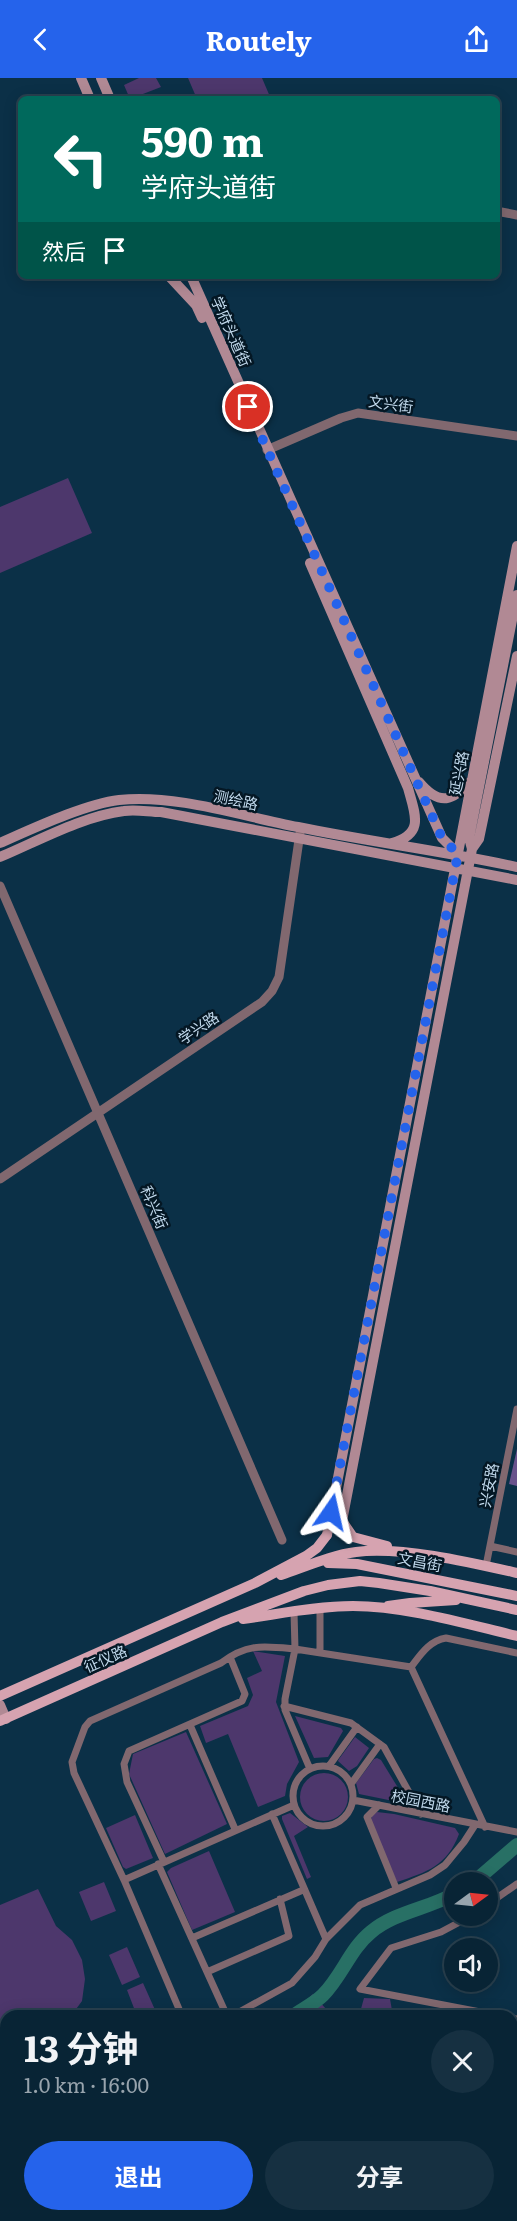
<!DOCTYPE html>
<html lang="zh">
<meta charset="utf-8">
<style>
body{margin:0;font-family:Literata,"Noto Sans SC",serif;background:#163041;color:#f1f3f6;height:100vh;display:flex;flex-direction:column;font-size:22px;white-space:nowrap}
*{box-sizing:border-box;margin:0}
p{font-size:20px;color:#98a4ad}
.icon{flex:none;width:33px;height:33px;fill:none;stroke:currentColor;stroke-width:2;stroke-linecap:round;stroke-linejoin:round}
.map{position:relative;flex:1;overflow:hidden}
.sheet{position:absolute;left:0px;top:1932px;width:518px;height:212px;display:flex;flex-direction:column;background:#082435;border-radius:18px 18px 0 0;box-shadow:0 3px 15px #0003,0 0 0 2px #294150}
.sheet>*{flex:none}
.guide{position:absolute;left:18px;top:18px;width:482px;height:183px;border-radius:9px;box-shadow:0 3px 15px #0003,0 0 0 2px #294150;background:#00695c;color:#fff;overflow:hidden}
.needle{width:39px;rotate:75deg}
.fabs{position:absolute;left:444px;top:1794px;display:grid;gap:12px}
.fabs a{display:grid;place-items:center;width:54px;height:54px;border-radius:50%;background:#082435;box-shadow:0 3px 15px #0003,0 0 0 2px #294150;font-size:30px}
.pin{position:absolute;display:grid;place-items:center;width:51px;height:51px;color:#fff;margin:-26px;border:3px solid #fff;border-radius:50%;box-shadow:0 2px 6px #0007}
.me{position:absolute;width:66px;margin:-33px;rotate:11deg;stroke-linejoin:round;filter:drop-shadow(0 0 4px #0008)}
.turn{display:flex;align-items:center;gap:21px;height:126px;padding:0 24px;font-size:27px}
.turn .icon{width:78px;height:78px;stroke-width:2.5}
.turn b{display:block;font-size:42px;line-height:51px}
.then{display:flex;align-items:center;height:57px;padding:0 24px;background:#0003;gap:12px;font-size:22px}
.round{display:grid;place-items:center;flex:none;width:63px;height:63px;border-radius:32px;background:#163041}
.summary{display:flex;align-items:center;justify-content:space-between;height:102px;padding:0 24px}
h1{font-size:36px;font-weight:700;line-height:45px}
.cta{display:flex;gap:12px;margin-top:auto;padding:12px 24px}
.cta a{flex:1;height:69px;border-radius:36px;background:#2563eb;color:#fff;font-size:24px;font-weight:700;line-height:69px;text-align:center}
.cta a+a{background:#163041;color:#f1f3f6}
header{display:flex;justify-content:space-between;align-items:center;height:78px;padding:0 24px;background:#2563eb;color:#fff;font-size:27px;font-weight:700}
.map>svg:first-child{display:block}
.green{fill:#4d376c}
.forest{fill:#69538c}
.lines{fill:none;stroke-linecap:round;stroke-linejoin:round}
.river{stroke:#287065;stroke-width:14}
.minor{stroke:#81686f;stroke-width:7}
.tertiary{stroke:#81686f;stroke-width:9}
.secondary{stroke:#b18994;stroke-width:10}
.primary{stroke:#d6a3b0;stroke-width:10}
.route{stroke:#2563eb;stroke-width:10;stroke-dasharray:0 18}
.labels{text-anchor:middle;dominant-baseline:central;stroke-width:5;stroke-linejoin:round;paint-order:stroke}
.street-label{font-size:15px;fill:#c0d8eb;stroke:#041724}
</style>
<header><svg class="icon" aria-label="back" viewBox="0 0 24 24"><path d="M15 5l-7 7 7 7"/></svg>Routely<svg class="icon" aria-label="share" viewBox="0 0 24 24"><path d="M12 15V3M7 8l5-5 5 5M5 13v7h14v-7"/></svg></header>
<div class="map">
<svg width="517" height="2143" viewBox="0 0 517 2143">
<rect width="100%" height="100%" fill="#0b3047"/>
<path class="green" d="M139 0H156L161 9 130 21 124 7Z
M188 0H262L271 21H197Z
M68 400 92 455 0 495V429Z
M253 1573 285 1578 276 1624 299 1684 287 1706 285 1718 258 1729 228 1656 206 1665 200 1648 248 1628 253 1617 247 1600 262 1593Z
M295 1638 341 1650 343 1653 328 1679 314 1680Z
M186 1654 227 1746 165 1776 129 1696 133 1676Z
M355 1659 369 1670 357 1688 349 1693 338 1683 339 1681Z
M377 1680 381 1682 408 1726 359 1716 356 1705 374 1681Z
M300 1719a24 24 0 1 1 48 0a24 24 0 1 1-48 0Z
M377 1734 394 1736 455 1750 459 1756C447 1788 427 1794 397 1804L370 1744 372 1738Z
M290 1735 308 1749 294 1758 311 1799 307 1801 282 1741V1738Z
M135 1737 153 1780 126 1791 123 1789 106 1750Z
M209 1773 235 1834 192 1852 167 1794 171 1790Z
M104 1804 116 1833 91 1843 79 1814Z
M38 1811 56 1848 72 1862 82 1882 85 1901 82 1923 71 1938H6V1975L0 1978V1827Z
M127 1869 140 1899 122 1907 109 1877Z
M143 1905 156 1934 147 1938H137L127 1912Z
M313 1916 332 1938H290Z
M364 1920 390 1921 393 1938H359Z
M110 2138H236V2143H108Z"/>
<path class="forest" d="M517 1371V1408L509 1406Z"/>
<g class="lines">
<path class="river" d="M474 1804 517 1767
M293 1938C303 1931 315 1925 323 1917 342 1898 350 1871 371 1854 395 1834 427 1831 454 1816
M145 2143 148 2138"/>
<path class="minor" d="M490 1468 517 1474
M486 1488 517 1331
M320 1530V1574
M411 1589C421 1576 429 1563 446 1560L517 1575
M284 1628 351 1645 384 1669 421 1736
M190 1647 235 1751
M329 1688 357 1649
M293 1718a30 30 0 1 1 60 0a30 30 0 1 1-60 0Z
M310 1691 285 1632V1621L295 1571 411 1589 485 1749
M351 1706 380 1666
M353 1722 517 1754
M379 1727 367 1739 396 1810
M272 1736 326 1861
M164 1784 127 1704 124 1686 129 1673 242 1623 245 1616 230 1579
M158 1786 227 1938
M124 1802 74 1695 72 1684 85 1649 90 1643 221 1585C247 1565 264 1568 295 1571L294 1534
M488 1826 517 1806
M471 1838 441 1854 391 1870 360 1911 501 1938
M192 1860 303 1812
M207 1894 289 1858 280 1821
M182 1938 124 1802 294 1727
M232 1938 292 1905 315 1879 326 1861 360 1827 430 1797 445 1787 464 1764 475 1747
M512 1940 517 1941
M512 2040 517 2042
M512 2087 517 2059
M512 2136 517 2137
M425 2138 431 2143"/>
<path class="tertiary" d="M496 133 517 137
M267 372 341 340 358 335 517 358
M0 808 282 1462
M0 1101 262 924 272 913 279 899 300 755"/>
<path class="secondary" d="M81 0 90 21
M101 0 110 21
M169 198 196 227 202 240
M191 198 442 760 458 776
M310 485 408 710C415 736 425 756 392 765
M419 704C440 729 453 723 472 702
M0 765C32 751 85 726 119 722 177 716 241 738 298 749 371 764 444 773 517 789
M472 771 469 760 517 517
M0 779C38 763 83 738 124 733 136 731 149 734 161 734L517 802
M342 1443 472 771 479 761 517 578
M327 1457 517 468
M0 1627 6 1641"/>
<path class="primary" d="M342 1443 353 1459 387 1468
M328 1485 357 1486 517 1518
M281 1497C305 1489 331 1477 356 1474 401 1468 473 1485 517 1495
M388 1528 410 1525 456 1522
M243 1541C279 1536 317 1528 353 1528 405 1528 466 1546 517 1558
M0 1618 255 1505 306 1478 317 1470 327 1457
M0 1643 222 1544 304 1513 328 1507 360 1503 379 1505 430 1513 517 1532"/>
</g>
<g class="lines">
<path class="route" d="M248 329 442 760 458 776 331 1434"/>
</g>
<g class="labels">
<g class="street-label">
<text transform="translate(232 253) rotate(66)">学府头道街</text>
<text transform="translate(391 325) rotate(8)">文兴街</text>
<text transform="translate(458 695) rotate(-79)">延兴路</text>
<text transform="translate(236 721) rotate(12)">测绘路</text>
<text transform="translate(198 949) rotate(-34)">学兴路</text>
<text transform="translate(155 1129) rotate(67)">科兴街</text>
<text transform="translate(488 1407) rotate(-79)">兴安路</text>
<text transform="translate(420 1483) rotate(11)">文昌街</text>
<text transform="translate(105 1580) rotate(-24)">征仪路</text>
<text transform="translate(421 1722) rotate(11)">校园西路</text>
</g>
</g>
</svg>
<div class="fabs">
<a><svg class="needle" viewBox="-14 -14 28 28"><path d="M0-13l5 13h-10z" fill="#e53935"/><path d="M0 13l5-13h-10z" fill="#98a4ad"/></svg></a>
<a><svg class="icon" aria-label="sound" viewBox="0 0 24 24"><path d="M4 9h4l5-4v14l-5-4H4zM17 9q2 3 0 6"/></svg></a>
</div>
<div class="pin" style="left:248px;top:329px;background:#d93025"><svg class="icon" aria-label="arrive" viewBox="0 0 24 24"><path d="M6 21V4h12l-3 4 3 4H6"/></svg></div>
<svg class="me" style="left:331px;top:1434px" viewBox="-20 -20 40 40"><path d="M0-17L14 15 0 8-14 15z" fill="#2563eb" stroke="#fff" stroke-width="4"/></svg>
<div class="guide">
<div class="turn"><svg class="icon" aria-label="left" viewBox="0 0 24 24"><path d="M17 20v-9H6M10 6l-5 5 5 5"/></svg><div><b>590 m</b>学府头道街</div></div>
<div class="then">然后<svg class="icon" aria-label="arrive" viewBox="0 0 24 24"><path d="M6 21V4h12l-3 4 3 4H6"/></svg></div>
</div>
<section class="sheet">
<div class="summary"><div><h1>13 分钟</h1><p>1.0 km · 16:00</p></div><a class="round"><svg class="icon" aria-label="close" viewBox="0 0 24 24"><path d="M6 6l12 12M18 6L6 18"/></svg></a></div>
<div class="cta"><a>退出</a><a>分享</a></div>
</section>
</div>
